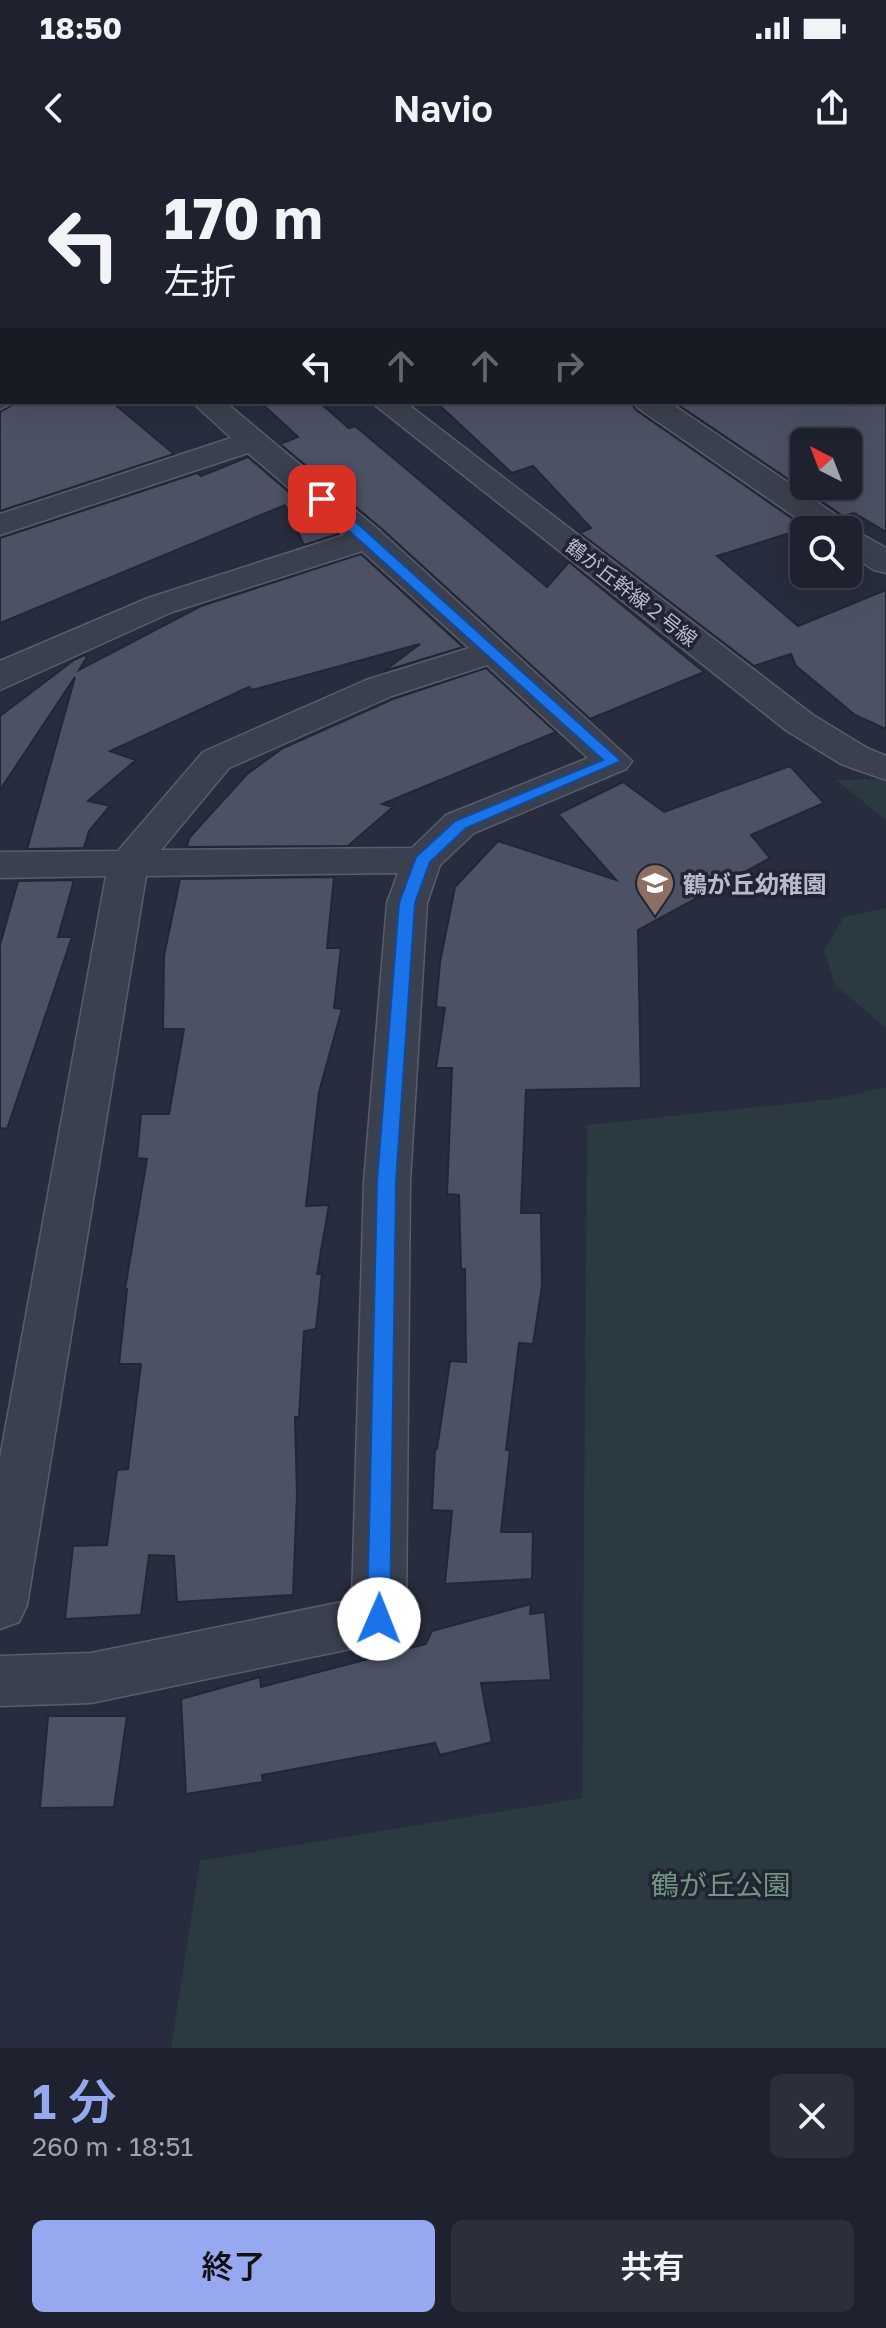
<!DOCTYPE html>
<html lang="ja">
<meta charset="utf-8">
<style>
body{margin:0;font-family:"Golos Text","Noto Sans JP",sans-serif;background:#2a2f3a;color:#f1f3f6;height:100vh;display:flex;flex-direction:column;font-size:30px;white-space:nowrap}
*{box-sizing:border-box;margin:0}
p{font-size:26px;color:#a0a4aa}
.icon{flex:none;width:44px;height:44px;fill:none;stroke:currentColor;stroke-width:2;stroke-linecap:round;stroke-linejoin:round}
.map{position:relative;height:1888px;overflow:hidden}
.details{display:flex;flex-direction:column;background:#1d222e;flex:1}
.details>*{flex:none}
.banner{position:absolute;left:0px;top:0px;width:886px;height:244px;box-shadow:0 8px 32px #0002,0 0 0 2px #3b3f4a;background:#1d222e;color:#f1f3f6;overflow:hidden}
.needle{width:52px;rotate:318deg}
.buttons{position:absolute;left:790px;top:268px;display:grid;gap:16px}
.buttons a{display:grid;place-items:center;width:72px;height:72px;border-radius:12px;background:#1d222e;box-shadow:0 8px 32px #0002,0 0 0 2px #3b3f4a;font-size:40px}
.pin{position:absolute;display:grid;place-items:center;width:68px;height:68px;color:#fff;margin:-34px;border-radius:16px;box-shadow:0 4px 12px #0006}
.me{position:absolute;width:88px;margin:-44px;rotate:1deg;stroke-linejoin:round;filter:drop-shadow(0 0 6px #0008)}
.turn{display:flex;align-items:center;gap:28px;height:168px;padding:0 32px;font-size:36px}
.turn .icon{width:104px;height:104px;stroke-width:2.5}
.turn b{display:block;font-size:56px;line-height:68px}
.lanes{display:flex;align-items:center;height:76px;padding:0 32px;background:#0003;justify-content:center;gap:40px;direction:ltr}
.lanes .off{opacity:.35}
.round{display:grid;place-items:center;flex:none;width:84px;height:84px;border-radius:12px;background:#2a2f3a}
.headline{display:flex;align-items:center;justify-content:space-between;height:136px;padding:0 32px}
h1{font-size:48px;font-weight:600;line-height:60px;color:#96a8ef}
.primary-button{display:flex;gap:16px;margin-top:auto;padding:16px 32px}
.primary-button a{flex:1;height:92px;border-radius:12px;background:#96a8ef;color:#111;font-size:32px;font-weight:600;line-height:92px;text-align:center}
.primary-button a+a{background:#2a2f3a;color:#f1f3f6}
.status{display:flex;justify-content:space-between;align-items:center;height:56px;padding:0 40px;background:#1d222e;direction:ltr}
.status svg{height:22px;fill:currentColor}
header{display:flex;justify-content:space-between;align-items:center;height:104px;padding:0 32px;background:#1d222e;font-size:36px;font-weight:600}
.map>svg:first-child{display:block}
.green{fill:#2a3a40}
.building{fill:#4c5164;stroke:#222635;stroke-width:2;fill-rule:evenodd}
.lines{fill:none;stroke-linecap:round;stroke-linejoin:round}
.minor-casing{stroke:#595d6c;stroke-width:3}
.minor{fill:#3b404e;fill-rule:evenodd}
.route{fill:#1a73e8;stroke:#114b97;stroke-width:2}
.labels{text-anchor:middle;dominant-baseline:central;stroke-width:7;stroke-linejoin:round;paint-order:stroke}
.far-street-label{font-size:20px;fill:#b8bbc9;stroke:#202433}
.poi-label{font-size:24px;font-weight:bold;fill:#b8bbc9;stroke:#202433;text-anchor:start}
.near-park-label{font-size:28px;fill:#719781;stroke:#202433}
</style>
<div class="status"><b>18:50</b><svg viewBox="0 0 49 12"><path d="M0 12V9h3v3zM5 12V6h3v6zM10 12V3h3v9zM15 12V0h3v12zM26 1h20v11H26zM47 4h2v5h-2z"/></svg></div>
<header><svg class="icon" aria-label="back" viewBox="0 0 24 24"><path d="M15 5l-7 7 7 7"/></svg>Navio<svg class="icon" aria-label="share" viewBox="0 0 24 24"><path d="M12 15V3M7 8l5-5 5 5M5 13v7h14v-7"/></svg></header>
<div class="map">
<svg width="886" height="1888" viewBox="0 0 886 1888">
<rect width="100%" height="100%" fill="#272d3e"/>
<path class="green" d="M876 619 886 622V660L836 620Z
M886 748V868L835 825 824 790 844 757Z
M886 927V1888H171L200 1701 582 1638 587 965 833 939Z"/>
<path class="building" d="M18 242H112L174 294 0 351V252Z
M260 242H319L349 268 355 266 547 427 569 402 704 512 590 559 382 369 280 284 298 277Z
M436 242H631L636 250 806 368 717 396 798 466 886 430V569L855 555 796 506 791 494 754 506 580 373 591 368 533 306 512 313Z
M674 242 886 244V372L854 353 843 356ZM804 282H848V326H804Z
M248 297 338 374 304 385 285 345 0 463V378L197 313 201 316Z
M361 394 463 487 384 511 420 484 252 530 249 527 110 591 136 600 88 641 110 646 89 671 84 688 27 689 75 517 0 630V556L74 500 85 495 87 497 79 510 201 446Z
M486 508 556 572 382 644 393 647 348 686 187 687 189 678 247 614 283 588 393 539Z
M790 606 824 643 751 675 770 698 638 770 641 928 526 930 521 1053H541L542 1126 533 1184 519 1183 506 1290H510L501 1372H533L532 1419 445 1424 452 1351 432 1350 435 1289H437L450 1201 466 1202 465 1109H461L459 1035 447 1034 452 908H436L445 848 436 847 440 802 455 727 498 681 616 720 558 654 623 622 664 652Z
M334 717 327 788H341L334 848 342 849 319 932 306 1046 329 1045 317 1114H322L316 1169 304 1171 299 1257H295L297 1334 293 1435 177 1442 174 1396 149 1395 141 1455 65 1459 73 1386 107 1385 117 1310 128 1309 141 1204H119L127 1129H125L147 999 137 998 141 954H169L184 869H163L164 796 180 719Z
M74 720 58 777H72L7 969 0 968V785L18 721Z
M531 1444 530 1454 545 1452 551 1520 481 1523 492 1582 440 1595 435 1583 262 1615 263 1622 186 1634 181 1539 260 1517 261 1527 426 1484 432 1471Z
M48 1556H127L114 1647 40 1648Z"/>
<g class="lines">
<defs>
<path id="minor" d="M0 0H23L2 2 0 10Z
M51 0H78L80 2H53Z
M254 0H281L283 2H256Z
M884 32H886V48H884Z
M884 123H886V139H884Z
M2 151V169L0 170V152Z
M884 222H886V241H884Z
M0 230 2 242H15L0 249Z
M192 242H225L380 371 632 601 626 609 474 673 440 705 427 743 410 1022 406 1459 398 1476 379 1483 91 1543 0 1546V1496L91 1493 352 1440 364 1022 387 743 398 713 146 716 27 1445 19 1462 0 1469V1298L106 716 0 718V692L118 691 203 592 366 520 469 488 362 391 172 452 0 530V501L148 438 344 375 248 293 0 375V354L231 278ZM487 505 588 598 446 655 412 688 161 690 229 608 392 536Z
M371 242H405L813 555 867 588 886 596V620L841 604 787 571Z
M634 242H669L848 363 852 369 886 388V413L874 410 848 393V370H814L638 248Z"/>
</defs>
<use href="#minor" class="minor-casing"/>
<use href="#minor" class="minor"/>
</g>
<path class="route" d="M317 336H327L621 601 466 668 430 702 415 743 396 1022 390 1459 387 1466 379 1468 371 1466 367 1459 377 1022 399 743 416 697 455 661 603 600 317 342Z"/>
<defs>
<symbol id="school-pin" viewBox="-11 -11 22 30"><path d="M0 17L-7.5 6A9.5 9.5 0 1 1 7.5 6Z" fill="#8d6e63" stroke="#202433"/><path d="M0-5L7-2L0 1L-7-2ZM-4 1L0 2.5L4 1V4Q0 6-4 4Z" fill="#fff"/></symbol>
</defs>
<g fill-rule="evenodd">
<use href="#school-pin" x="633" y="701" width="44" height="60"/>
</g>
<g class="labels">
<g class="far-street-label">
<text transform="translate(632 432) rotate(38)">鶴が丘幹線２号線</text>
</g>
<g class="poi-label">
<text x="683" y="723">鶴が丘幼稚園</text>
</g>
<g class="near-park-label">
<text x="721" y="1724">鶴が丘公園</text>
</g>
</g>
</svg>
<div class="buttons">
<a><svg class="needle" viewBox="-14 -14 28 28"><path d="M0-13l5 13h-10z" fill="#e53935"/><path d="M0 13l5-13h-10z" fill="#a0a4aa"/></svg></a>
<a><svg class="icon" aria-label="search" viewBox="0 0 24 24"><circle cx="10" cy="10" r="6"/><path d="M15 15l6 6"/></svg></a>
</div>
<div class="pin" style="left:322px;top:339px;background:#d93025"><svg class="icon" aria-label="arrive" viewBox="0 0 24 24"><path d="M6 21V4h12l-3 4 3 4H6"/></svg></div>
<svg class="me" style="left:379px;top:1459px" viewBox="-20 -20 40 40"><circle r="19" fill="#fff"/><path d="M0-13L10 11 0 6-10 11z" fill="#1a73e8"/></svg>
<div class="banner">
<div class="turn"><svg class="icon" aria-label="left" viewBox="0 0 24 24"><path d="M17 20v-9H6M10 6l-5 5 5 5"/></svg><div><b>170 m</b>左折</div></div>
<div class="lanes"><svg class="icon" aria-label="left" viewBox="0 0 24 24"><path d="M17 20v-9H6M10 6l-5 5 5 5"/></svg><svg class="icon off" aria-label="ahead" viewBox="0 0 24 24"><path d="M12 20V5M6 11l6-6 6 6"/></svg><svg class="icon off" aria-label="ahead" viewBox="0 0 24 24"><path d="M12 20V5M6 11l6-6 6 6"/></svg><svg class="icon off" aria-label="right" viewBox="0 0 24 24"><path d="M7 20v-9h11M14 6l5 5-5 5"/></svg></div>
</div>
</div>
<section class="details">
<div class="headline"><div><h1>1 分</h1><p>260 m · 18:51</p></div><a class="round"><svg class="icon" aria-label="close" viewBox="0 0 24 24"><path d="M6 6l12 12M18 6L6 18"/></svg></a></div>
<div class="primary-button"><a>終了</a><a>共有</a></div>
</section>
